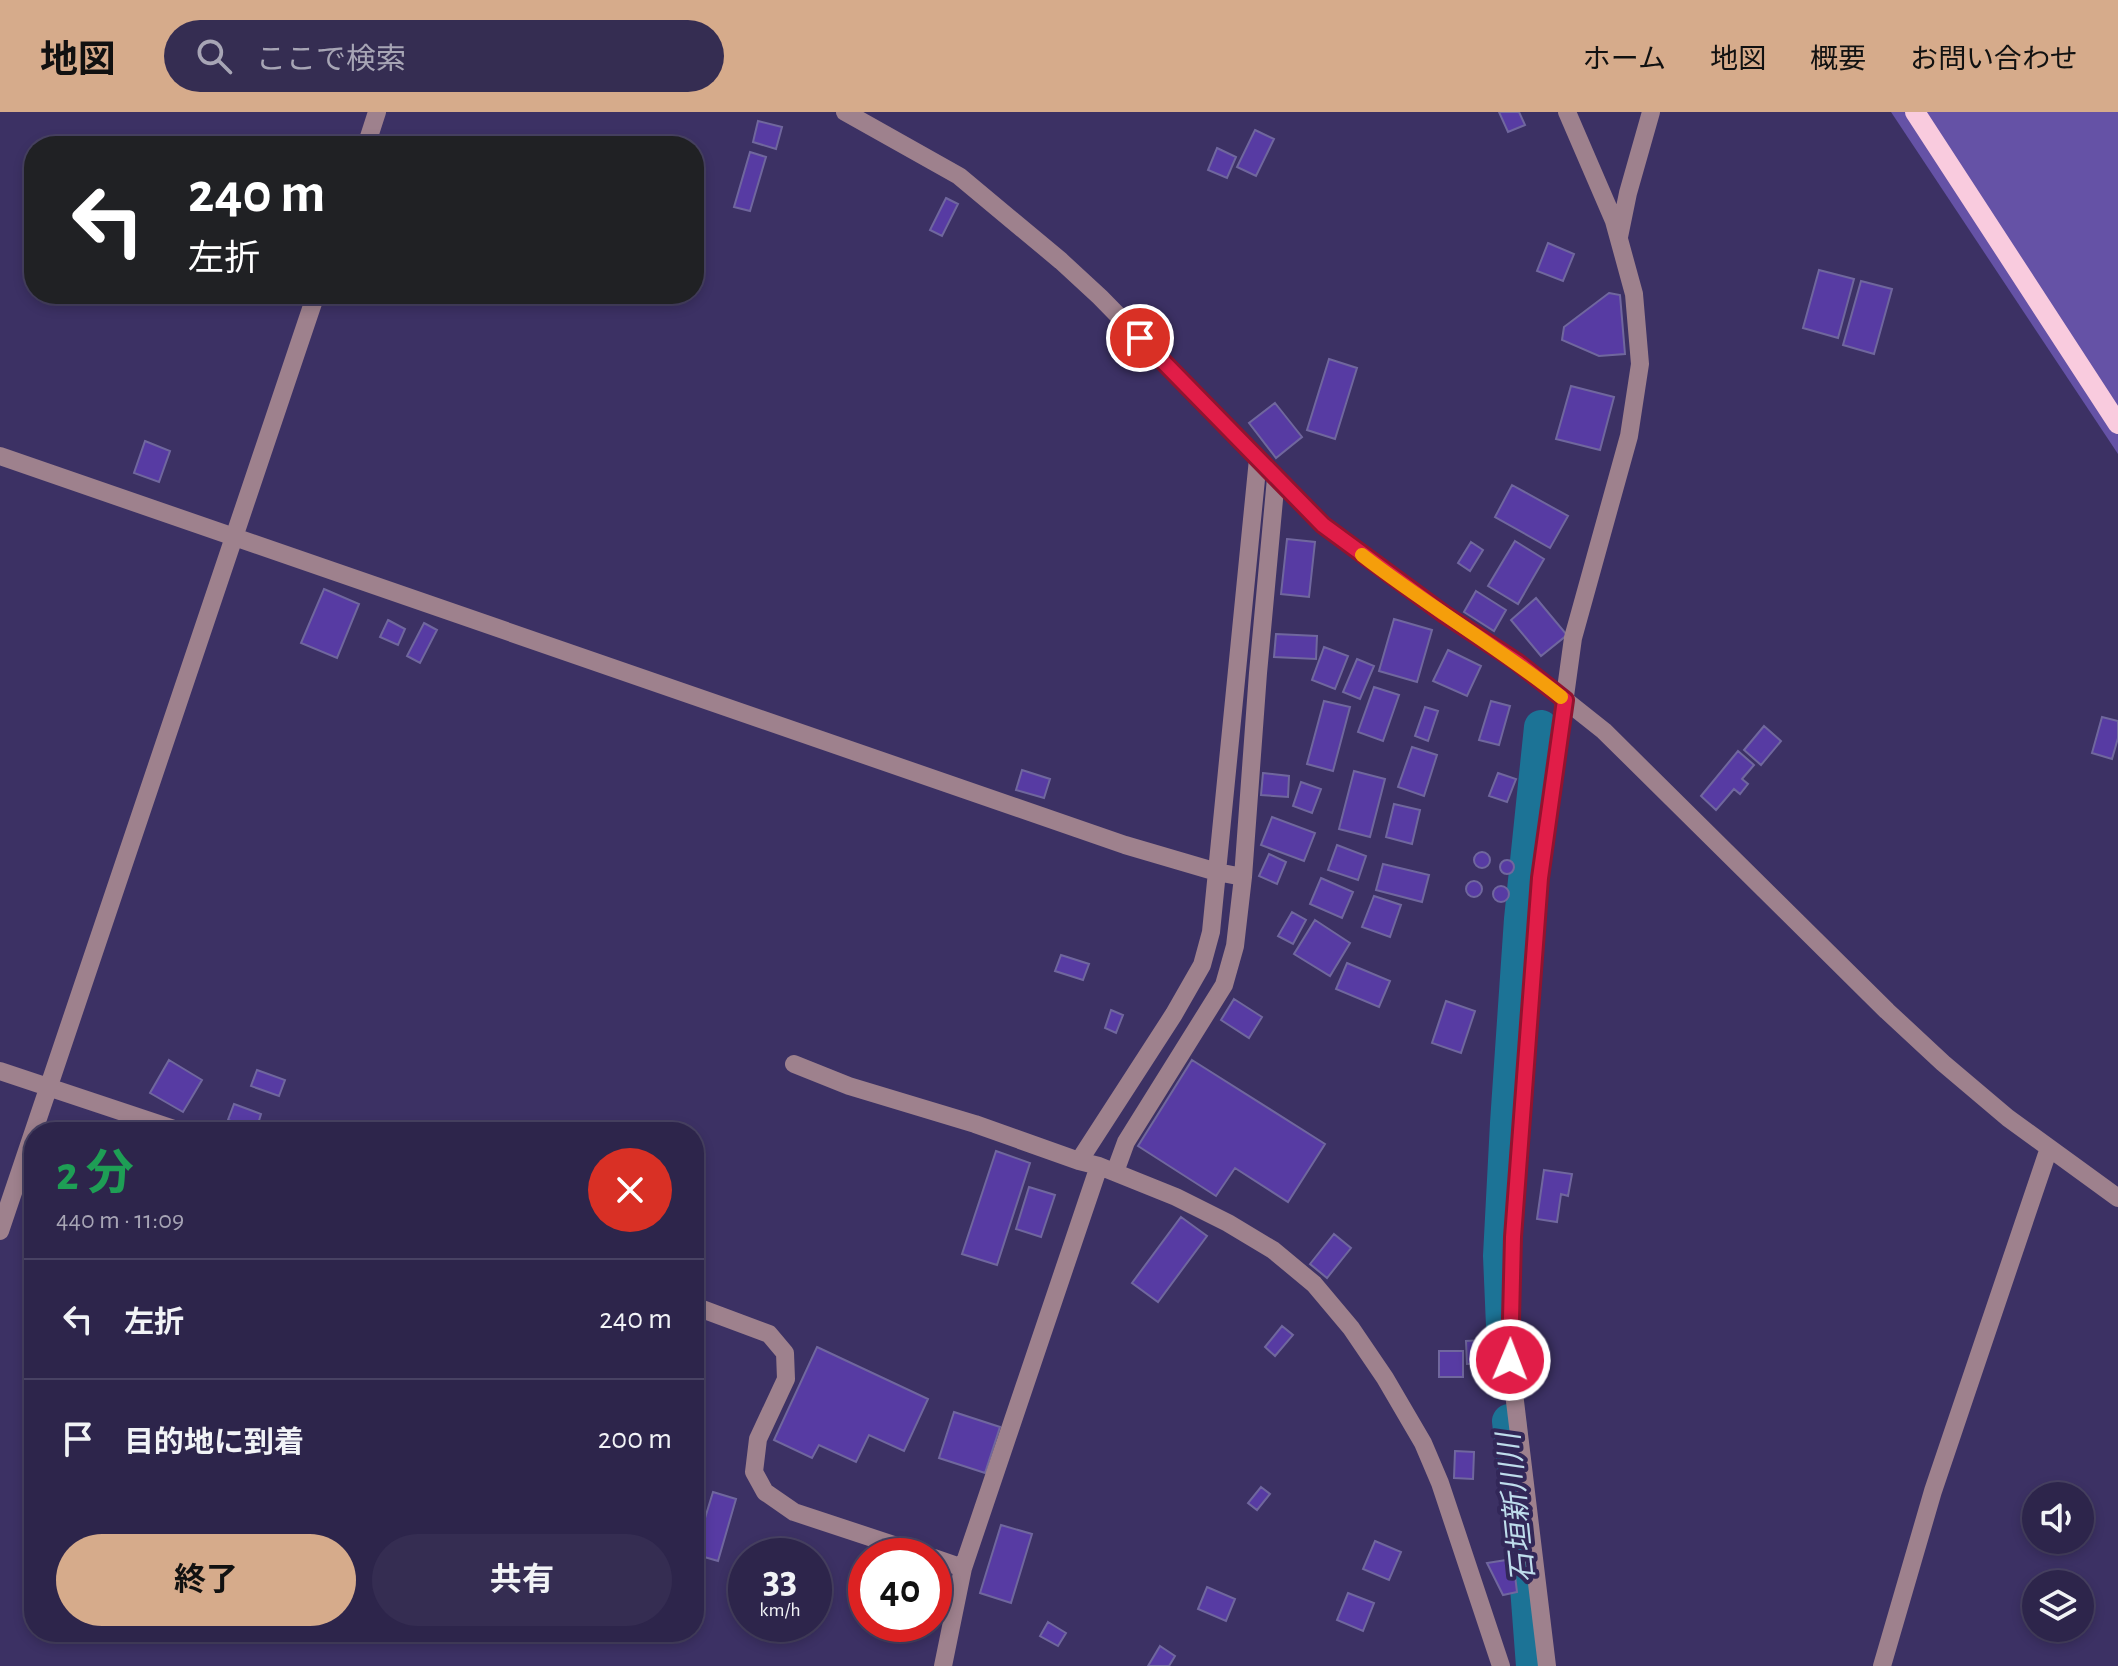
<!DOCTYPE html>
<html lang="ja">
<meta charset="utf-8">
<style>
body{margin:0;font-family:"Alegreya Sans","Noto Sans JP",sans-serif;background:#352d52;color:#f1f3f6;height:100vh;display:flex;flex-direction:column;font-size:30px;white-space:nowrap}
*{box-sizing:border-box;margin:0}
p{font-size:26px;color:#a7a5b5}
.icon{flex:none;width:44px;height:44px;fill:none;stroke:currentColor;stroke-width:2;stroke-linecap:round;stroke-linejoin:round}
.map{position:relative;flex:1;overflow:hidden}
.panel{position:absolute;left:24px;top:1010px;width:680px;height:520px;display:flex;flex-direction:column;background:#2d254b;border-radius:32px;box-shadow:0 4px 12px #0003,0 0 0 2px #484263}
.panel>*{flex:none}
.banner{position:absolute;left:24px;top:24px;width:680px;height:168px;border-radius:32px;box-shadow:0 4px 12px #0003,0 0 0 2px #484263;background:#202124;color:#fff;overflow:hidden}
.controls{position:absolute;left:2022px;top:1370px;display:grid;gap:16px}
.controls a{display:grid;place-items:center;width:72px;height:72px;border-radius:50%;background:#2d254b;box-shadow:0 4px 12px #0003,0 0 0 2px #484263;font-size:40px}
.speed{position:absolute;left:728px;top:1426px;display:flex;gap:16px;font-size:40px;font-weight:700;text-align:center}
.speed>*{display:grid;place-content:center;width:104px;height:104px;border-radius:50%;background:#2d254b;box-shadow:0 4px 12px #0003,0 0 0 2px #484263;line-height:1}
.speed small{font-size:20px;font-weight:400}
.speed .limit{border:12px solid #d22;background:#fff;color:#111}
.pin{position:absolute;display:grid;place-items:center;width:68px;height:68px;color:#fff;margin:-34px;border:4px solid #fff;border-radius:50%;box-shadow:0 2px 8px #0007}
.me{position:absolute;width:88px;margin:-44px;rotate:1deg;stroke-linejoin:round;filter:drop-shadow(0 0 6px #0008)}
.turn{display:flex;align-items:center;gap:28px;height:168px;padding:0 32px;font-size:36px}
.turn .icon{width:104px;height:104px;stroke-width:2.5}
.turn b{display:block;font-size:56px;line-height:68px}
.round{display:grid;place-items:center;flex:none;width:84px;height:84px;border-radius:42px;background:#352d52}
.head{display:flex;align-items:center;justify-content:space-between;height:136px;padding:0 32px}
h1{font-size:48px;font-weight:700;line-height:60px;color:#1e9e55}
.button{display:flex;gap:16px;margin-top:auto;padding:16px 32px}
.button a{flex:1;height:92px;border-radius:48px;background:#d6ab8b;color:#111;font-size:32px;font-weight:700;line-height:92px;text-align:center}
.button a+a{background:#352d52;color:#f1f3f6}
ul{padding:0;list-style:none}
li{display:flex;align-items:center;gap:24px;height:120px;padding:0 32px;border-top:2px solid #484263}
li div{flex:1}
li b{display:block;font-size:30px}
li em{font-style:normal}
header{display:flex;align-items:center;gap:48px;box-sizing:border-box;height:112px;padding:0 40px;background:#d6ab8b;color:#111}
header strong{font-size:38px}
nav{display:flex;gap:44px;margin-inline-start:auto;font-size:28px}
.search{width:560px;height:72px;background:#352d52;display:flex;align-items:center;gap:20px;box-sizing:border-box;padding:0 28px;border-radius:44px;color:#a7a5b5;font-size:30px}
.map>svg:first-child{display:block}
.green{fill:#6552a6}
.lines{fill:none;stroke-linecap:round;stroke-linejoin:round}
.river{stroke:#1c7396;stroke-width:34}
.building{fill:#573ba3;stroke:#70679e;stroke-width:2}
.minor{stroke:#9e818d;stroke-width:18}
.major{stroke:#f9cbde;stroke-width:20}
.route-casing{stroke:#92132f;stroke-width:20}
.route{stroke:#e11d48;stroke-width:14}
.slow{stroke:#f59e0b;stroke-width:14}
.labels{text-anchor:middle;dominant-baseline:central;stroke-width:8;stroke-linejoin:round;paint-order:stroke}
.water-label{font-size:30px;font-style:italic;fill:#bedceb;stroke:#322758}
</style>
<header>
<strong>地図</strong>
<div class="search"><svg class="icon" aria-label="search" viewBox="0 0 24 24"><circle cx="10" cy="10" r="6"/><path d="M15 15l6 6"/></svg>ここで検索</div>
<nav><a>ホーム</a><a>地図</a><a>概要</a><a>お問い合わせ</a></nav>
</header>
<div class="map">
<svg width="2118" height="1554" viewBox="0 0 2118 1554">
<rect width="100%" height="100%" fill="#3c3164"/>
<path class="green" d="M1891 0H2118V342Z"/>
<g class="lines">
<path class="river" d="M1504 1237 1500 1144 1507 1011 1521 807 1541 615
M1509 1309 1526 1462 1533 1554"/>
</g>
<path class="building" d="M1499 0H1519L1525 13 1508 20Z
M758 9 782 15 776 37 753 30Z
M1255 18 1274 27 1256 64 1237 55Z
M1217 36 1236 45 1227 66 1208 58Z
M750 40 766 45 750 99 734 95Z
M946 86 958 92 942 124 930 118Z
M1548 131 1574 142 1563 169 1537 159Z
M1819 158 1854 167 1838 226 1803 216Z
M1861 169 1892 177 1874 242 1843 233Z
M1609 181 1620 183 1625 242 1599 244 1562 228 1564 215Z
M1329 247 1357 256 1335 327 1307 318Z
M1571 274 1614 285 1600 338 1556 327Z
M1275 291 1302 325 1276 346 1249 311Z
M145 329 170 339 159 370 134 361Z
M1512 373 1568 404 1550 436 1495 405Z
M1287 427 1315 430 1309 485 1281 482Z
M1515 429 1544 447 1518 492 1488 474Z
M1471 430 1483 438 1470 459 1458 451Z
M324 477 359 492 337 546 301 531Z
M1476 479 1506 498 1494 519 1464 500Z
M1536 486 1567 523 1541 544 1511 508Z
M1394 507 1432 518 1417 570 1379 559Z
M388 508 405 517 398 533 380 525Z
M424 511 437 518 420 551 407 544Z
M1276 522 1317 524 1316 547 1274 545Z
M1324 535 1348 544 1335 577 1312 568Z
M1448 538 1481 554 1467 584 1433 569Z
M1357 547 1374 554 1360 587 1343 580Z
M1374 575 1399 583 1383 629 1358 620Z
M1324 589 1350 595 1333 659 1307 652Z
M1491 589 1510 594 1499 633 1479 628Z
M1425 595 1438 599 1428 629 1415 624Z
M2102 605 2118 609V626L2112 647 2092 641Z
M1764 614 1781 629 1761 653 1744 638Z
M1412 635 1437 643 1424 684 1398 675Z
M1738 639 1754 653 1742 667 1748 672 1740 682 1734 677 1716 698 1701 684Z
M1022 658 1050 667 1044 686 1016 678Z
M1354 659 1385 667 1370 725 1339 717Z
M1263 661 1289 664 1288 685 1261 683Z
M1498 661 1516 667 1507 690 1489 684Z
M1301 670 1321 677 1312 701 1293 694Z
M1394 692 1420 698 1412 732 1386 725Z
M1272 705 1315 721 1304 749 1261 733Z
M1337 733 1366 744 1358 768 1328 758Z
M1474 748a8 8 0 1 1 16 0a8 8 0 1 1-16 0Z
M1269 742 1286 750 1277 772 1259 764Z
M1500 755a7 7 0 1 1 14 0a7 7 0 1 1-14 0Z
M1383 752 1429 763 1422 790 1376 778Z
M1321 766 1353 780 1342 806 1310 792Z
M1466 777a8 8 0 1 1 16 0a8 8 0 1 1-16 0Z
M1493 782a8 8 0 1 1 16 0a8 8 0 1 1-16 0Z
M1374 784 1401 793 1390 825 1362 815Z
M1292 800 1306 808 1293 832 1278 824Z
M1315 808 1350 831 1330 864 1294 842Z
M1061 843 1089 852 1083 868 1055 859Z
M1347 851 1390 869 1379 895 1336 877Z
M1234 887 1262 905 1249 926 1221 908Z
M1446 889 1475 899 1461 941 1432 931Z
M1111 898 1123 903 1116 921 1105 916Z
M169 948 202 968 183 1000 150 981Z
M1192 948 1325 1032 1288 1090 1235 1056 1216 1084 1138 1034Z
M257 958 285 968 279 984 251 974Z
M234 992 261 1002 256 1018 228 1008Z
M996 1039 1030 1051 997 1153 962 1142Z
M1544 1058 1572 1062 1568 1084 1561 1082 1557 1110 1537 1107Z
M1029 1075 1055 1083 1041 1125 1016 1117Z
M1181 1105 1207 1124 1158 1190 1132 1171Z
M1334 1122 1351 1136 1327 1166 1310 1152Z
M1282 1214 1293 1223 1275 1244 1265 1235Z
M1486 1228 1487 1251 1467 1252 1466 1229Z
M817 1235 928 1287 904 1339 869 1323 856 1350 819 1333 812 1346 774 1328Z
M1439 1239H1463V1265H1439Z
M954 1300 1000 1315 985 1361 939 1346Z
M1455 1339 1474 1340 1473 1367 1454 1366Z
M1261 1375 1270 1382 1257 1398 1248 1391Z
M713 1380 736 1387 718 1449 694 1442Z
M1001 1413 1032 1422 1011 1491 980 1481Z
M1375 1429 1401 1440 1389 1468 1363 1457Z
M1513 1447 1517 1480 1503 1483 1487 1451Z
M1207 1475 1235 1487 1226 1509 1198 1497Z
M1348 1481 1374 1491 1363 1519 1337 1508Z
M1048 1510 1066 1521 1058 1534 1040 1524Z
M1160 1534 1175 1544 1169 1554H1148Z"/>
<g class="lines">
<path class="minor" d="M845 0 959 64 1061 149 1100 185 1323 413 1444 502 1517 550 1604 619 1887 899 1943 951 2008 1006 2118 1086
M366 34 377 0
M1619 125 1628 81 1651 0
M0 344 1125 733 1217 760 1243 765
M794 952 849 974 975 1012 1079 1049 1099 1054 1176 1085 1228 1111 1273 1138 1314 1172 1351 1216 1385 1266 1423 1331 1440 1371 1501 1554
M0 959 183 1020
M1079 1049 1174 902 1202 853 1211 820 1258 347
M1115 1060 1126 1030 1224 873 1235 834 1243 765 1258 561 1276 366
M0 1119 316 182
M694 1194 769 1222 785 1241 786 1267 758 1327 754 1360 765 1380 794 1400 927 1444
M934 1446 963 1456
M943 1554 963 1456 1099 1054
M1547 1554 1510 1248 1513 1125 1540 766 1573 526 1629 324 1640 252 1634 182 1614 109 1567 0
M1882 1554 1933 1379 2049 1036"/>
<path class="major" d="M1915 0 2118 312"/>
</g>
<g class="lines">
<defs>
<path id="route" d="M1140 226 1323 413 1444 502 1517 550 1565 588 1540 766 1513 1125 1510 1248"/>
</defs>
<use href="#route" class="route-casing"/>
<use href="#route" class="route"/>
<path class="slow" d="M1362 443C1426 493 1497 534 1561 585"/>
</g>
<g class="labels">
<g class="water-label">
<text transform="translate(1517 1396) rotate(-96)">石垣新川川</text>
</g>
</g>
</svg>
<div class="controls">
<a><svg class="icon" aria-label="sound" viewBox="0 0 24 24"><path d="M4 9h4l5-4v14l-5-4H4zM17 9q2 3 0 6"/></svg></a>
<a><svg class="icon" aria-label="layers" viewBox="0 0 24 24"><path d="M12 4l9 5-9 5-9-5zM3 14l9 5 9-5"/></svg></a>
</div>
<div class="speed"><div>33<small>km/h</small></div><div class="limit">40</div></div>
<div class="pin" style="left:1140px;top:226px;background:#d93025"><svg class="icon" aria-label="arrive" viewBox="0 0 24 24"><path d="M6 21V4h12l-3 4 3 4H6"/></svg></div>
<svg class="me" style="left:1510px;top:1248px" viewBox="-20 -20 40 40"><circle r="17" fill="#e11d48" stroke="#fff" stroke-width="3"/><path d="M0-11L8 9 0 5-8 9z" fill="#fff"/></svg>
<div class="banner">
<div class="turn"><svg class="icon" aria-label="left" viewBox="0 0 24 24"><path d="M17 20v-9H6M10 6l-5 5 5 5"/></svg><div><b>240 m</b>左折</div></div>
</div>
<section class="panel">
<div class="head"><div><h1>2 分</h1><p>440 m · 11:09</p></div><a class="round" style="background:#d93025;color:#fff"><svg class="icon" aria-label="close" viewBox="0 0 24 24"><path d="M6 6l12 12M18 6L6 18"/></svg></a></div>
<ul>
<li><svg class="icon" aria-label="left" viewBox="0 0 24 24"><path d="M17 20v-9H6M10 6l-5 5 5 5"/></svg><div><b>左折</b></div><em>240 m</em></li>
<li><svg class="icon" aria-label="arrive" viewBox="0 0 24 24"><path d="M6 21V4h12l-3 4 3 4H6"/></svg><div><b>目的地に到着</b></div><em>200 m</em></li>
</ul>
<div class="button"><a>終了</a><a>共有</a></div>
</section>
</div>
